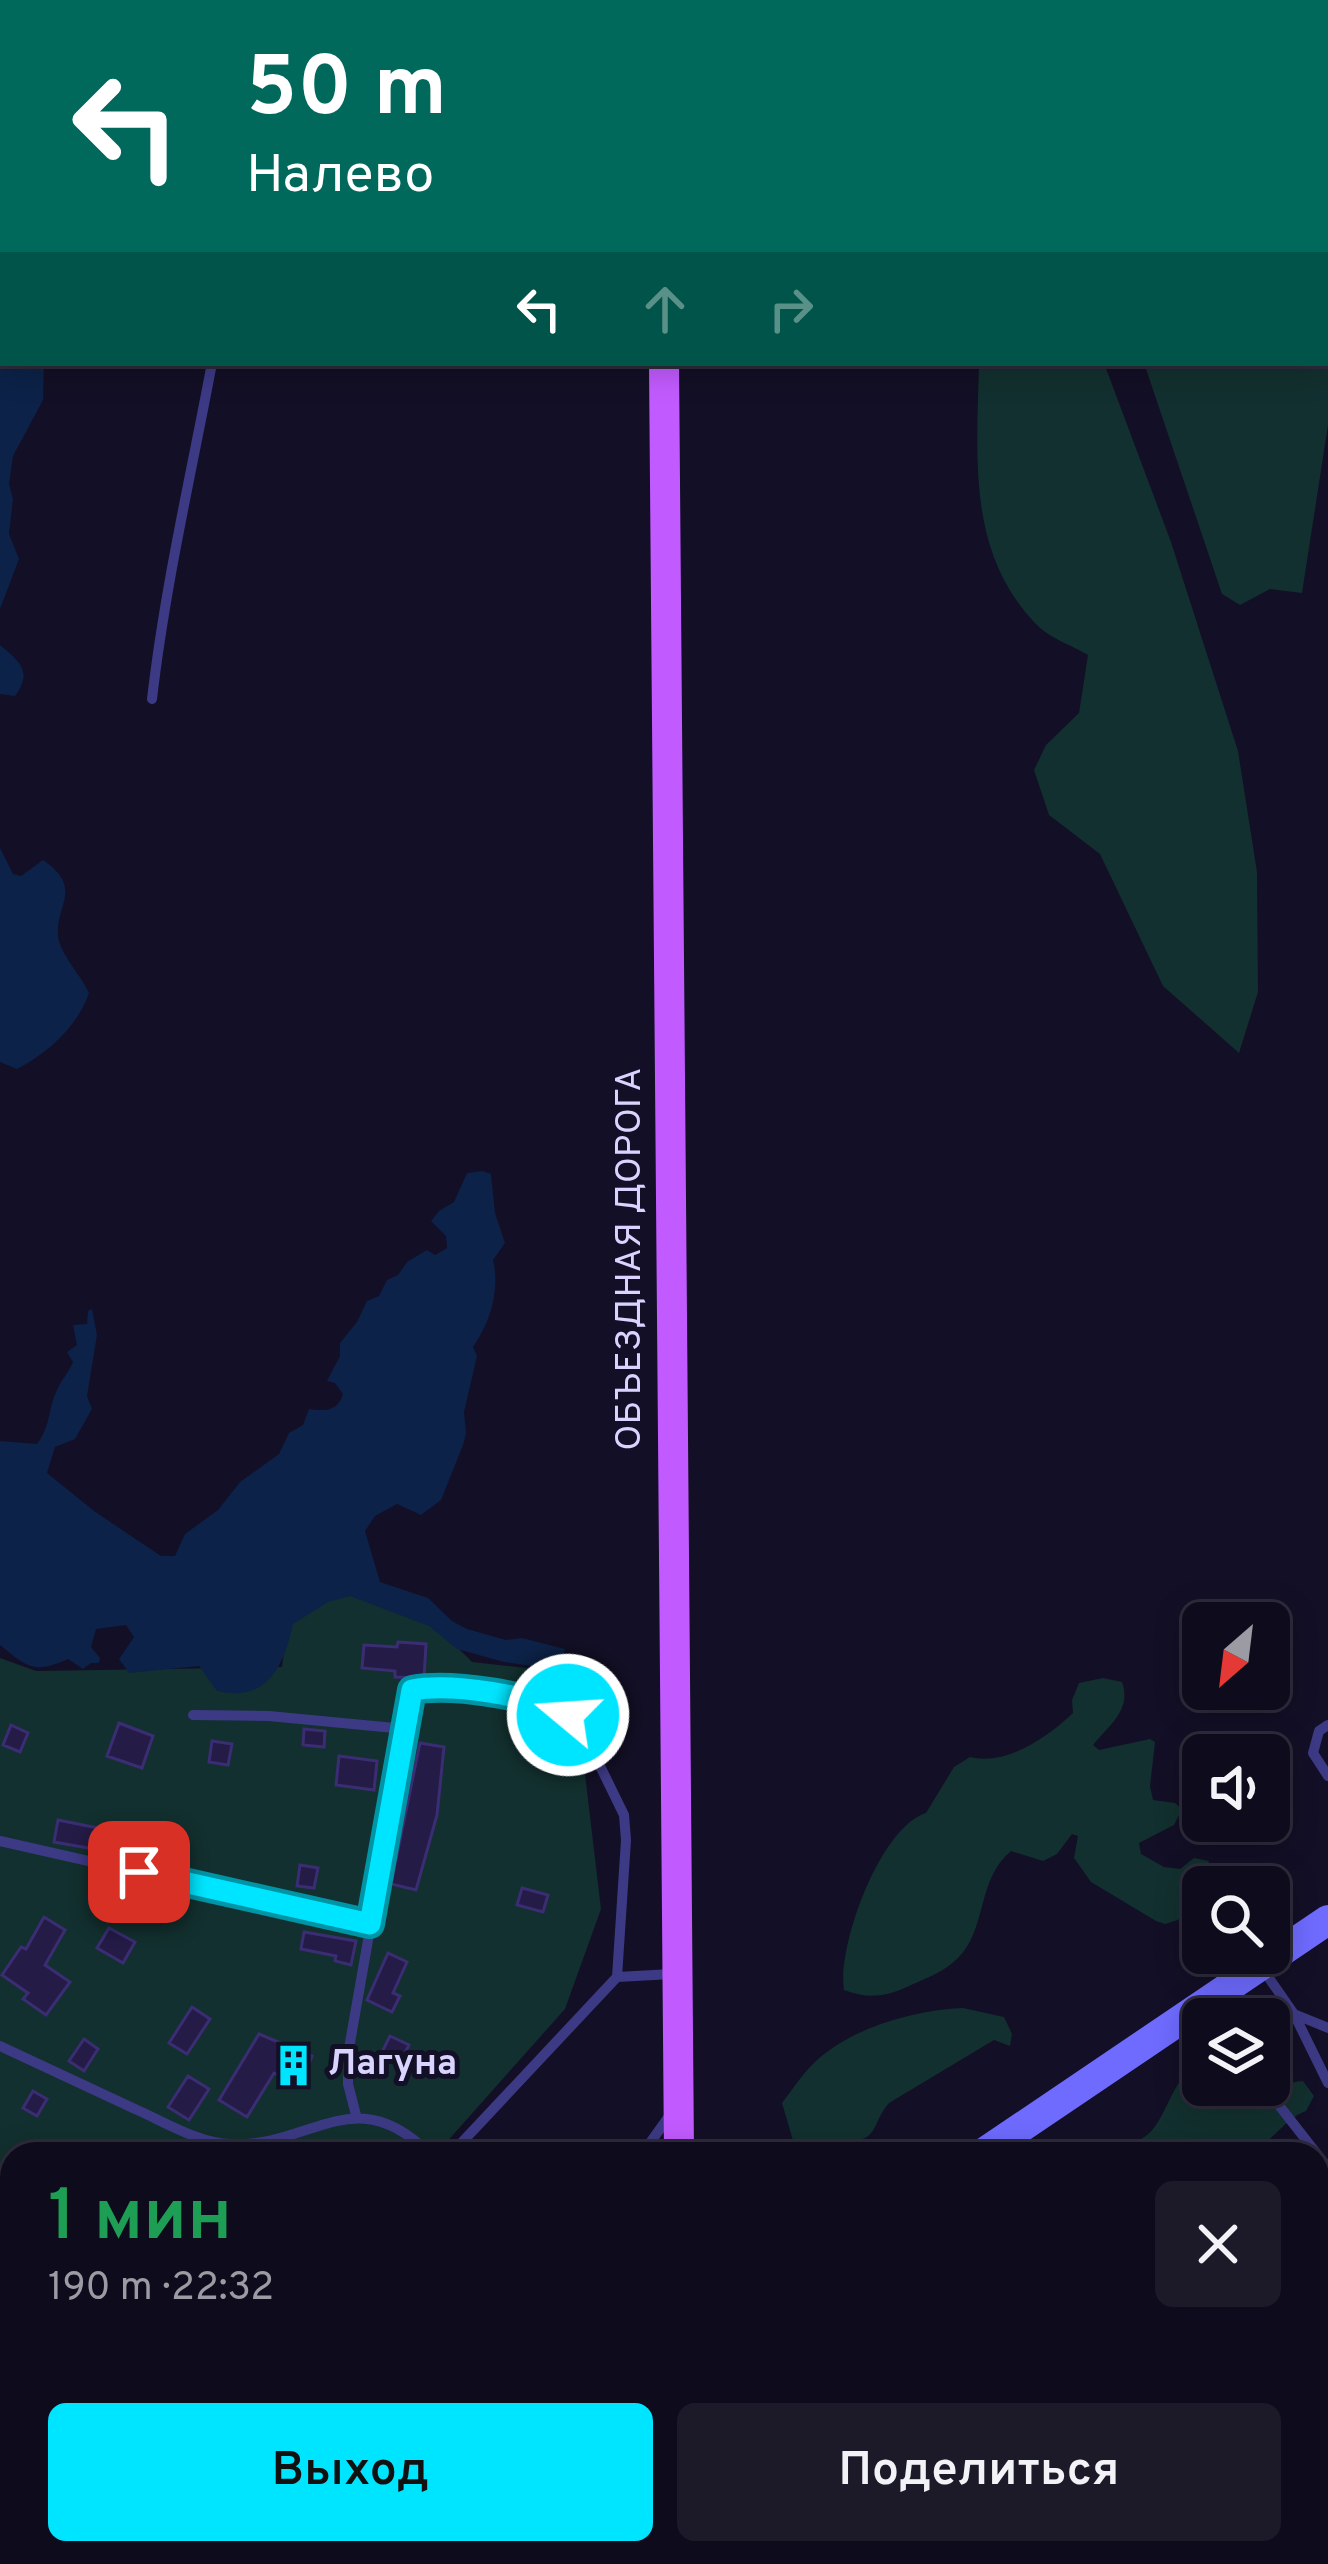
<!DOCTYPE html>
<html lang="ru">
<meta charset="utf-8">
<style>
body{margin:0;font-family:Overpass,sans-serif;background:#1c1929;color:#f1f3f6;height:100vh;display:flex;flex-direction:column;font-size:45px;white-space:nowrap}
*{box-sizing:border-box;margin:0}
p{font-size:39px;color:#9b9ba3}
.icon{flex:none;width:66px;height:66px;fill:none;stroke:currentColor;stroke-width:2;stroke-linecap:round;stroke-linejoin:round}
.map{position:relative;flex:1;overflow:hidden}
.drawer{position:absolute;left:0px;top:2142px;width:1329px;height:423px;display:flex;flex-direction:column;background:#0e0b1c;border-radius:36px 36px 0 0;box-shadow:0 6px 30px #0003,0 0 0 3px #2e2b3b}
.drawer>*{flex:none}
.top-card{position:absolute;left:0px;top:0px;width:1329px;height:366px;box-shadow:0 6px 30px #0003,0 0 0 3px #2e2b3b;background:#00695c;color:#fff;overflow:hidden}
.needle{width:78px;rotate:208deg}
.controls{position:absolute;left:1182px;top:1602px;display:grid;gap:24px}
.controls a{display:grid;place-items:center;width:108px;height:108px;border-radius:18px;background:#0e0b1c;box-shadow:0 6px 30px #0003,0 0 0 3px #2e2b3b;font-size:60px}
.pin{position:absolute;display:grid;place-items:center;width:102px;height:102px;color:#fff;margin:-51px;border-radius:24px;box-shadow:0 6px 18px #0006}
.me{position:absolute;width:132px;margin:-66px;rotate:288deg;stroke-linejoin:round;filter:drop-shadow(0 0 9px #0008)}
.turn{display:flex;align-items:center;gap:42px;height:252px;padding:0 48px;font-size:54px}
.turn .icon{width:156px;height:156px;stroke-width:2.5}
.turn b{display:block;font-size:84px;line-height:102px}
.lanes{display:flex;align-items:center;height:114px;padding:0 48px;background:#0003;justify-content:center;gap:60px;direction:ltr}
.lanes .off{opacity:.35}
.round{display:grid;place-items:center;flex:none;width:126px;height:126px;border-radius:18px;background:#1c1929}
.summary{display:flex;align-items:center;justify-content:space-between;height:204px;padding:0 48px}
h1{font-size:72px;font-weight:600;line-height:90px;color:#1e9e55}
.button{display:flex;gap:24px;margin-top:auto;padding:24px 48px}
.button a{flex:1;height:138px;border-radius:18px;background:#00e5ff;color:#111;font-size:48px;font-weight:600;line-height:138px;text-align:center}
.button a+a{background:#1c1929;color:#f1f3f6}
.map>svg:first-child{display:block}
.green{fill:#12302f}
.water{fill:#0c2248}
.building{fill:#241b47;stroke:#3b2d73;stroke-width:3}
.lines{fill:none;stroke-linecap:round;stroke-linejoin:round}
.lane{stroke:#3d3a85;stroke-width:10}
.secondary{stroke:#6f6bff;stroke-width:30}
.primary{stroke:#c25bff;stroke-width:30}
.route-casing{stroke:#0095a6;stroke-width:30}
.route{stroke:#00e5ff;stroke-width:21}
.labels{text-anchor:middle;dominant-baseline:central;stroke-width:10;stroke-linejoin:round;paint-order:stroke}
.street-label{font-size:36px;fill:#d9d4ff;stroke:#130f26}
.poi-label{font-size:36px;font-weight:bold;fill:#d9d4ff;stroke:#130f26;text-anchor:start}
</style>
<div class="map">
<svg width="1328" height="2564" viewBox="0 0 1328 2564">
<rect width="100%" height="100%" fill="#130f26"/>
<path class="green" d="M1328 222V425L1302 593 1270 589 1240 605 1222 594 1144 363H1326Z
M979 363H1104L1171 542 1238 751 1257 872 1258 992 1239 1053 1163 986 1100 854 1049 815 1034 770 1046 745 1079 713 1088 655C1073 646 1052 639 1039 627 966 555 977 457 979 363Z
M351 1579 412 1602 472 1662 573 1673 601 1909 565 2009 436 2154H12V2467L0 2475V1658L36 1671 282 1667 289 1611Z
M1103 1678 1122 1682C1132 1710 1109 1725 1093 1745L1099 1750 1150 1739 1155 1742 1150 1786 1153 1800 1175 1803 1182 1809 1174 1825 1139 1843 1141 1854 1164 1867 1180 1869 1194 1858 1209 1861 1205 1878 1178 1920 1165 1924 1156 1921 1091 1882 1074 1858 1078 1836 1072 1834 1057 1854 1043 1861 1011 1851C976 1880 988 1929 957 1959 944 1972 924 1979 907 1987 884 1997 868 1999 844 1990 837 1946 880 1827 926 1813L954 1767 970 1757C1006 1766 1048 1737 1073 1713L1072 1700 1079 1683Z
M963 2008 1004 2017 1012 2034 1010 2046 994 2040 889 2103C871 2124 879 2142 846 2141L830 2154H797L782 2103C792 2090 801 2076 812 2065 848 2028 914 2010 963 2008Z
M1199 2066H1203V2085H1236L1229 2098 1233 2107C1263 2108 1273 2083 1303 2081L1314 2096 1306 2111C1289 2116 1270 2142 1252 2154H1059C1083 2134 1102 2137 1130 2146 1137 2141 1148 2136 1153 2129 1170 2108 1173 2077 1199 2066Z
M561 2553H726L724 2564H557Z"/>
<path class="water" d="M0 266 3 363H44L43 400 13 456 9 484 13 499 9 534 19 559 0 609Z
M0 645C20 662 33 671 15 696L0 694Z
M0 848 13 874 21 876 43 860C87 890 51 908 59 941 64 958 81 976 89 993 78 1026 48 1053 17 1069L0 1062Z
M482 1171 491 1174 495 1213 505 1243 493 1260C500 1290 491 1321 473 1347L477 1356 464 1412 466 1433 463 1445 441 1500 421 1515 397 1504 375 1516 365 1531 380 1582 428 1598 452 1621 467 1629 506 1640 522 1638 565 1649 561 1665 550 1669 504 1662 457 1649 429 1626 350 1596 328 1602 293 1624C284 1665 268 1703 217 1691L199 1666 129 1673 119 1659 134 1637 126 1625 96 1629 91 1647 100 1658 99 1663H91L83 1669 68 1659C34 1674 28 1668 0 1645V1441L37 1444C51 1426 48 1407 58 1388 62 1379 69 1372 73 1362L67 1352 77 1345 73 1325 87 1324 88 1311 92 1309 97 1335 87 1396 92 1409 75 1439 55 1447 47 1473 94 1511 161 1556H175L185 1534 218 1510 240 1482 279 1454 289 1433 303 1425 309 1409C326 1411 337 1412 343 1394L335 1383 327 1381 340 1356V1343L357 1322 367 1301 379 1296 387 1280 398 1275 407 1262 427 1250 435 1255 447 1248 446 1236 431 1221 439 1211 454 1202 467 1173Z"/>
<path class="building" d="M398 1642 426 1644 424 1678 395 1677V1671L362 1668 364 1645 397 1647Z
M119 1723 153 1736 142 1768 107 1756Z
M11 1725 28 1733 20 1752 3 1745Z
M304 1729 325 1731 324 1747 303 1745Z
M212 1741 232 1744 228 1765 209 1762Z
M420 1743 444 1747 437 1815 416 1890 391 1884Z
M339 1756 377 1761 374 1790 336 1785Z
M58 1820 98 1828 94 1849 54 1842Z
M300 1865 318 1868 314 1888 297 1886Z
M522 1888 548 1895 543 1912 517 1905Z
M44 1917 65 1930 45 1965 70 1982 46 2015 23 1999 28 1993 2 1975 21 1947 26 1949Z
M109 1928 135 1942 123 1963 97 1948Z
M304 1932 356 1941 351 1965 335 1961 336 1956 301 1949Z
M388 1953 407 1962 393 1993 400 1996 392 2012 367 2000Z
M192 2007 210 2019 187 2054 169 2043Z
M259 2034 312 2056 301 2083 274 2073 247 2117 219 2100Z
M390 2036 409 2045 400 2063 381 2054Z
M84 2039 98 2049 84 2071 69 2061Z
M188 2076 209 2089 189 2120 168 2107Z
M33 2091 47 2099 37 2116 23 2108Z"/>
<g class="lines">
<path class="lane" d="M160 0 161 3
M152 699C165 586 191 475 212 363
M193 1715 269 1716 405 1729
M1328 1725 1319 1731 1313 1753 1328 1776
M0 1841 371 1925
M1262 1968 1294 2014 1328 2083
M1294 2014 1328 2028
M0 2046C45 2067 90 2088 135 2109 165 2122 198 2143 231 2144 312 2148 354 2078 430 2154
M1263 2085 1328 2168
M356 2115 348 2084V2054L412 1690 438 1685 524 1698 548 1704 582 1729 624 1815 626 1840 617 1977
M451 2154 617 1977 672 1974
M642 2154 670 2115
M1317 2351 1328 2350
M0 2486 7 2495
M75 2553 82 2564
M1145 2553 1148 2564
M1162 2553 1171 2564
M40 2564 42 2553
M131 2564 145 2553
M942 2564 958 2553
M1077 2564 1093 2553"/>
<path class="secondary" d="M982 2154 1328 1920
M360 2564 377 2553"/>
<path class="primary" d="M661 0V3
M664 363 679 2154"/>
</g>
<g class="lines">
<defs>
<path id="route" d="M139 1872 370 1924 412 1690C452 1683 532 1695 568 1715"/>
</defs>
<use href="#route" class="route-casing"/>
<use href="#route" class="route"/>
</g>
<defs>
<symbol id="building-bare" viewBox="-9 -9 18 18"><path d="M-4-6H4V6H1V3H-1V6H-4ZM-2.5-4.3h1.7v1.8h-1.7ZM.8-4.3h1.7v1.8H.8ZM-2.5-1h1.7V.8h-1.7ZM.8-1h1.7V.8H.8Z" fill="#00e5ff" stroke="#130f26" stroke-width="2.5" paint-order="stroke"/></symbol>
</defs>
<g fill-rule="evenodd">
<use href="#building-bare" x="264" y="2036" width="59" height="59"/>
</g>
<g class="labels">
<g class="street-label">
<text transform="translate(631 1259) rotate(-90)">ОБЪЕЗДНАЯ ДОРОГА</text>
</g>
<g class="poi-label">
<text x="328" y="2065">Лагуна</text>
</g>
</g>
</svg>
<div class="controls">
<a><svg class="needle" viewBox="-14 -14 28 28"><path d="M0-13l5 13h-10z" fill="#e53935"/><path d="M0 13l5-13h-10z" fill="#9b9ba3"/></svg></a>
<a><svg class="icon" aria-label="sound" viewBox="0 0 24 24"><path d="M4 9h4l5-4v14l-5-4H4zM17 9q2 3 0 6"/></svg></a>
<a><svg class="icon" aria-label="search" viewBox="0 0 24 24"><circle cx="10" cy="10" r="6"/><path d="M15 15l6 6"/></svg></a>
<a><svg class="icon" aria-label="layers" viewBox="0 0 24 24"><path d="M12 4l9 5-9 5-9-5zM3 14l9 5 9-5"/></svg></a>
</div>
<div class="pin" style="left:139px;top:1872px;background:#d93025"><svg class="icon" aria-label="arrive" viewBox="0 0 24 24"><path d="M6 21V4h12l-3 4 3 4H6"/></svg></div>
<svg class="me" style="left:568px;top:1715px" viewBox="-20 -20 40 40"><circle r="17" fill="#00e5ff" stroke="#fff" stroke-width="3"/><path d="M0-11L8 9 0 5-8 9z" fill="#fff"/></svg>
<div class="top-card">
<div class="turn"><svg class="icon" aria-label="left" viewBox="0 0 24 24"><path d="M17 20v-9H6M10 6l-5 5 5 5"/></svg><div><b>50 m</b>Налево</div></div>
<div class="lanes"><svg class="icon" aria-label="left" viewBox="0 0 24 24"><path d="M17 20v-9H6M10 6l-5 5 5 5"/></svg><svg class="icon off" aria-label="ahead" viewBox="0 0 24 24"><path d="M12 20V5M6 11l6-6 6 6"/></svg><svg class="icon off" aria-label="right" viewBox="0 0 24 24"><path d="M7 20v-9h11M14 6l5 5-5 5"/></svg></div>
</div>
<section class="drawer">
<div class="summary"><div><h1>1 мин</h1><p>190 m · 22:32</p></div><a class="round"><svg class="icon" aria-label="close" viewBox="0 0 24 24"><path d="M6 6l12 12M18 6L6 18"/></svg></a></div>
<div class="button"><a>Выход</a><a>Поделиться</a></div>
</section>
</div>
